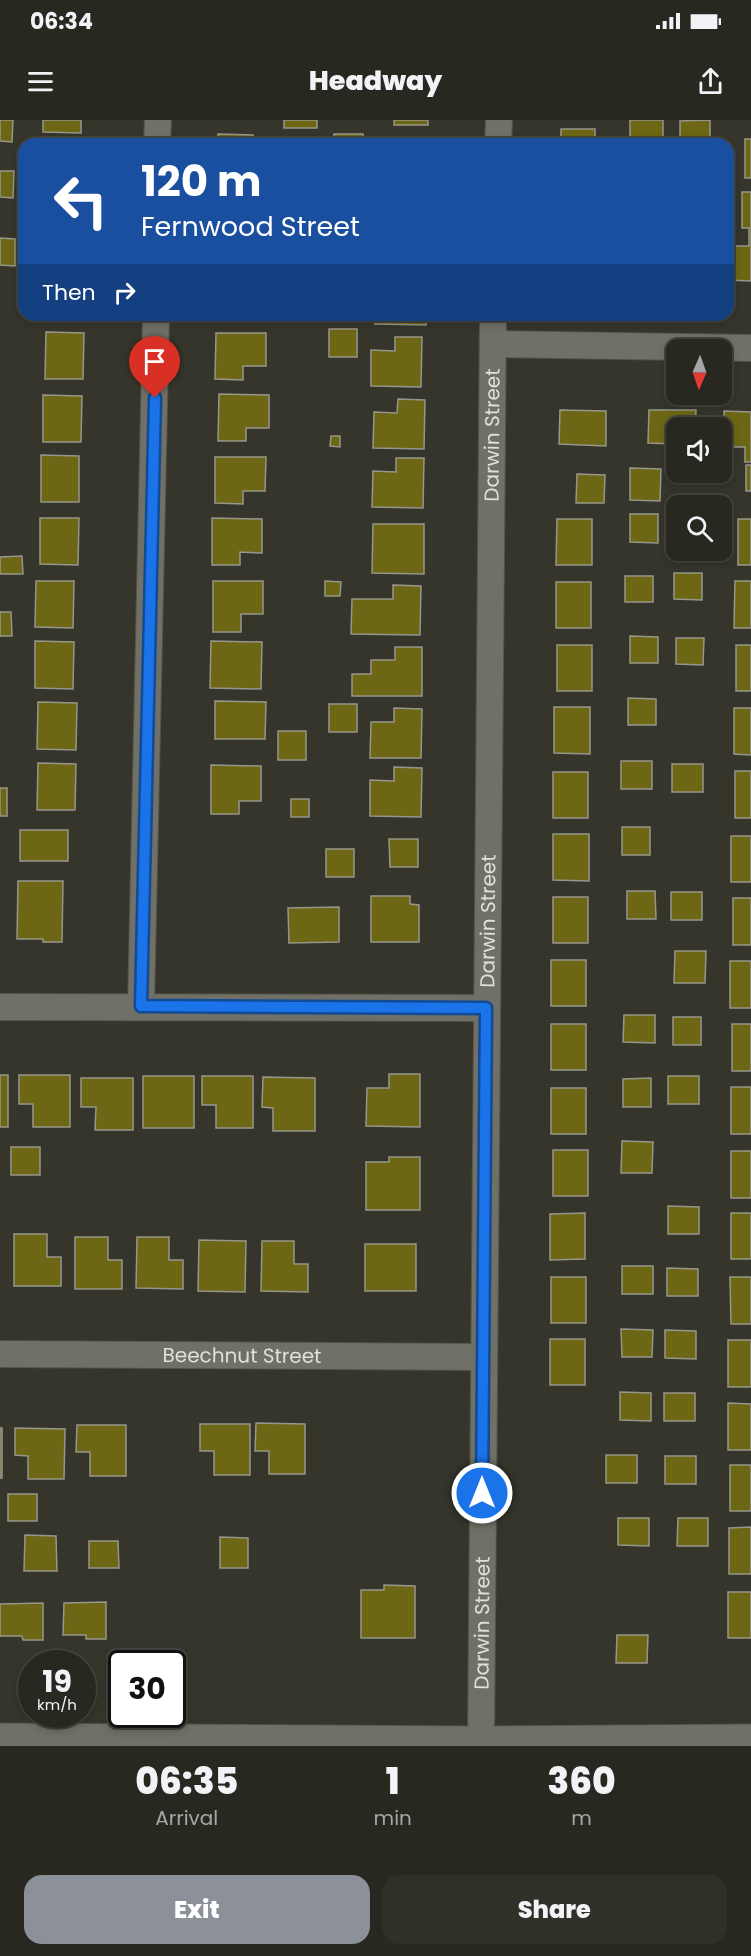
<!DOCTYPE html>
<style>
body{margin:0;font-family:Poppins,sans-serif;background:#303029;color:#f1f3f6;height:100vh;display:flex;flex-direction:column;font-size:22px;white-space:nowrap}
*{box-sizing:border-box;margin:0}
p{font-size:20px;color:#a5a6a5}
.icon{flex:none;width:33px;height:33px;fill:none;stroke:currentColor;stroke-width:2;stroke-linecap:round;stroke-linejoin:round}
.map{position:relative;height:1626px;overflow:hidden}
.panel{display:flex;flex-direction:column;background:#282820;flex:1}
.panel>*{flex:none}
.hud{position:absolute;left:18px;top:18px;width:716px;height:183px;border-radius:18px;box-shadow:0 3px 9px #0003,0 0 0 2px #44443e;background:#1a4fa0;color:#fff;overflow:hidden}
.needle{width:39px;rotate:182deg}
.tools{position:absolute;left:666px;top:219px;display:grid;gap:12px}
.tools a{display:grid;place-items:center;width:66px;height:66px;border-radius:12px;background:#282820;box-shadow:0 3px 9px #0003,0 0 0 2px #44443e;font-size:30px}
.speed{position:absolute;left:18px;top:1530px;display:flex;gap:12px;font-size:30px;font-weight:700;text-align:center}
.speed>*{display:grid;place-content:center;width:78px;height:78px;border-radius:50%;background:#282820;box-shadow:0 3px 9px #0003,0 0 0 2px #44443e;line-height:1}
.speed small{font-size:15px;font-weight:400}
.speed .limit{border:3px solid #111;border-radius:9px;background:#fff;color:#111}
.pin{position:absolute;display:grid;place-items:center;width:51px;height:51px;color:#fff;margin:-62px -26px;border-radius:50% 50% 50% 0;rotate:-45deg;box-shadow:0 0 6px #0007}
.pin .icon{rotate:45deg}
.me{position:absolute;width:66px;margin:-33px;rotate:0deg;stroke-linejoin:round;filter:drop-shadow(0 0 4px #0008)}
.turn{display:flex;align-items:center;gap:21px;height:126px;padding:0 24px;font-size:27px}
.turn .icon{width:78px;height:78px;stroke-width:2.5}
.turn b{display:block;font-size:42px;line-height:51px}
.then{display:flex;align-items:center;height:57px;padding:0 24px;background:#0003;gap:12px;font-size:22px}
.eta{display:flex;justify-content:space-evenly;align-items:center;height:102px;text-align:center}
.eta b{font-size:36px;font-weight:800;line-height:42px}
.button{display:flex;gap:12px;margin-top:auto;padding:12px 24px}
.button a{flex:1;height:69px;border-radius:18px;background:#8c9099;color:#fff;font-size:24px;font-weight:800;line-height:69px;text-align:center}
.button a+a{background:#303029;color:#f1f3f6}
.status{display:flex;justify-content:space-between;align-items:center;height:42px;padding:0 30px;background:#282820;direction:ltr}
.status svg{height:16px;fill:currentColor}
header{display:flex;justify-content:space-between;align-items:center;height:78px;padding:0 24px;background:#282820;font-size:27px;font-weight:800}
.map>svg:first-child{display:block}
.building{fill:#6c6615;stroke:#96968b;stroke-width:1.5}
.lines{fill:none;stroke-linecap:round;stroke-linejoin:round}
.minor-casing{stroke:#54534b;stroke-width:28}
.secondary-casing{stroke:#54534b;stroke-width:35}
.minor{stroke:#717066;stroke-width:26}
.secondary{stroke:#717066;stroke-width:33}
.route-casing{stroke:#114b97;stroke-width:15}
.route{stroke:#1a73e8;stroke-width:10}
.labels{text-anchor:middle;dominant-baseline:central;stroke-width:6;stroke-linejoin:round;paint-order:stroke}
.street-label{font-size:20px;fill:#e0e0da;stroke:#1c1c18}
</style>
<div class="status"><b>06:34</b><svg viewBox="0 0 49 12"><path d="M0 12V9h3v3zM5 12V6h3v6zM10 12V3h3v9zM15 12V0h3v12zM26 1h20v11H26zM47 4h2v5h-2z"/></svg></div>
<header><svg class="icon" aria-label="menu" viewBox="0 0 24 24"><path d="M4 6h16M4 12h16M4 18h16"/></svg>Headway<svg class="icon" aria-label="share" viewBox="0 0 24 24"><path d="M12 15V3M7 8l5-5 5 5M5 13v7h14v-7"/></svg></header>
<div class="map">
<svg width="751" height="1626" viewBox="0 0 751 1626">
<rect width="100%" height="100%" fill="#35352b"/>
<path class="building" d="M0 0H13L12 22 0 21Z
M43 0H81V13L43 12Z
M284 0H317V8H284Z
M394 0H428V5H394Z
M630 0H663V24H630Z
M710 0V24H680V1Z
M561 9H595V24H561Z
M218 14 253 15V24H218Z
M334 14H363V24H334Z
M745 19H751V58H745Z
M396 20 429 21V24H396Z
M0 51H14L13 78 0 77Z
M742 72H751V161L728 160V126H749V108H742Z
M0 118 15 119V146L0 145Z
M43 195H82V198L43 197Z
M216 195H244V197H216Z
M375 195H426V205L375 204Z
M329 209H357V237H329Z
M46 212 84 213 83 259H45Z
M216 213H266V246H243V260L215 259Z
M395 217H422L421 267 371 266V230L395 231Z
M219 274 269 275V308H246V321H218Z
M43 275 82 276 81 322H43Z
M398 279 425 280 424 329 373 328 374 292 397 293Z
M560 290 606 291V326L559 324Z
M649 290H696L695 308H676V324L648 323Z
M724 291 751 292V342H745V327H724Z
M331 316H340V327L330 326Z
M41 335 79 336V382H41Z
M215 337H266L265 371H243V384L215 383Z
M396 338H424L423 388 372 387 373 351 396 352Z
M746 345H751V371H746Z
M630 348 661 349 660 381 630 380Z
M577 354 605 355 604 383H576Z
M630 394H658V423L630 422Z
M40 398H79L78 445 40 444Z
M212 398 262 399V433L240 432V445H212Z
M557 399H592V445H556Z
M738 399H751V445H738Z
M373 404H424V454L372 453Z
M22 436 23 454H0V437Z
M674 453H702V480L674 479Z
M625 456H653V482H625Z
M36 461H74L73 508 35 507Z
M213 461H263V494H241V512H213Z
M325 461 341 462 340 476H325Z
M735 461H751V508H734Z
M556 462H591V508H556Z
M393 465 421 466 420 515 351 514 352 479H393Z
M0 492H11L12 516H0Z
M630 516 658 517V543H630Z
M676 518H704L703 545 676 544Z
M35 521 74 522 73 569 35 568Z
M211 521 262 522 261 569 210 568Z
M557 525H592V571H557Z
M736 525H751V571H736Z
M395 527H422V576H352V554H371V540H395Z
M628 578 656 579V605H628Z
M215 581 266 582 265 619H215Z
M38 582 77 583 76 630 37 629Z
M329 584H357V612H329Z
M554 587H590V634L554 633Z
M394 588 422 589 421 638H370L371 602H394Z
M734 588H751V635L734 634Z
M278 611H306V640H278Z
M621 641H652V669H621Z
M38 643 76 644 75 690H37Z
M672 644H703V672H672Z
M211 645 261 646V681H239V694H211Z
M394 647 422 648 421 697 370 696V660L394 661Z
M735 651H751V698H735Z
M553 652H588V698H553Z
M0 668H7V696H0Z
M291 679H309V697H291Z
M622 707H650V735H622Z
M20 710H68V741H20Z
M553 714H589V761L553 760Z
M731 716H751V762H731Z
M389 719H418V747H390Z
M326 729H354V757H326Z
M18 761H63L62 822H43V819H17Z
M627 771H655L656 799H627Z
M671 772H702V800H671Z
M371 776H410V784L419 785V822H371Z
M553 777H588V823H553Z
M733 778H751V825H733Z
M339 787V822L289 823 288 788Z
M675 831H706L705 863H674Z
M551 840H586V886H551Z
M730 841H751V888H730Z
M624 895H655V923L623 922Z
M673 897H701V925H673Z
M551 904H586V950H551Z
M732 904H751V951H732Z
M389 954H420V1007L366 1006 367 968H389Z
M0 955H8V1007H0Z
M19 955H70V1007H33V984H19Z
M143 956H194V1008H143Z
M202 956H253V1008H216V985H202Z
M668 956H699V984H668Z
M263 957 315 958V1011H273V988L262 987Z
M81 958H133V1010H95L96 987H81Z
M651 958V987H623V959Z
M731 967H751V1014H731Z
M551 968H586V1014H551Z
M622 1021 653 1022 652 1053H621Z
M11 1027H40V1055H11Z
M553 1030H588V1076H553Z
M731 1031H751V1078H731Z
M389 1037H420V1090H366V1042H389Z
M668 1086 699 1087V1114H668Z
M585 1093V1139L550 1140V1094Z
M731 1093H751V1139H731Z
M14 1114H47V1137H61V1166H14Z
M75 1117H108V1140H122V1169H75Z
M137 1117H169V1140H183V1169L136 1168Z
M199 1120 246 1121 245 1172 198 1171Z
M262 1121H294V1144H308V1172L261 1171Z
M365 1124H416V1171H365Z
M622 1146H653V1174H622Z
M667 1148 698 1149V1176H667Z
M551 1157H586V1203H551Z
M730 1157H751V1204H731Z
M621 1209 653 1210 652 1237H622Z
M665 1210 696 1211V1239L665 1238Z
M550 1219H585V1265H550Z
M728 1220H751V1267H728Z
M620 1272 651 1273V1301L620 1300Z
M664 1273H695V1301H664Z
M728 1283 751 1284V1330H728Z
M256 1303 305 1304V1354H269V1331H255Z
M200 1304H250V1355H214V1331H200Z
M77 1305H126V1356H90V1332H76Z
M0 1308H2V1358H0Z
M15 1308 65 1309 64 1359H28V1336L15 1335Z
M606 1335H637V1363H606Z
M665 1336H696V1364H665Z
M730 1345H751V1391H730Z
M8 1374H37V1401H8Z
M618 1398H649V1426L618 1425Z
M678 1398H708V1426H677Z
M751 1407V1454H729V1408Z
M25 1415 56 1416 57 1451H24Z
M220 1417 248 1418V1448H220Z
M89 1421H118L119 1448H89Z
M384 1465 415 1466V1518H361V1470H384Z
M728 1472H751V1518H728Z
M106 1482V1519H86V1515H63L64 1483Z
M43 1483V1520H23L22 1516H0V1484Z
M617 1515H648L647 1543H616Z"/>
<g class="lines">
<defs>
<g id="minor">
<path d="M157 24 158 0"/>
<path d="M498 24 499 0"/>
<path d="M493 224 751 228"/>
<path d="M141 886 156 195"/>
<path d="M0 887 486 888"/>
<path id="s1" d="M0 1234 483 1237"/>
<path id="s2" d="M481 1623 493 195"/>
</g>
<path id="secondary" d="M0 1620 481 1623 751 1621"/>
</defs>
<use href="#minor" class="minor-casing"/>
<use href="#secondary" class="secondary-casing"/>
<use href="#minor" class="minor"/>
<use href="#secondary" class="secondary"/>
</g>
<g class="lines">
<defs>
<path id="route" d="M155 278 141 886 486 888 482 1373"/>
</defs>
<use href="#route" class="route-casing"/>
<use href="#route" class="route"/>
</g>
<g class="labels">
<g class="street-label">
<text stroke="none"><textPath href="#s2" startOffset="1308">Darwin Street</textPath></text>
<text stroke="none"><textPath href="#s2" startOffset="822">Darwin Street</textPath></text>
<text stroke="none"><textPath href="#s1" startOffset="242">Beechnut Street</textPath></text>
<text stroke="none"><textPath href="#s2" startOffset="120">Darwin Street</textPath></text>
</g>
</g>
</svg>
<div class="tools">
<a><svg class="needle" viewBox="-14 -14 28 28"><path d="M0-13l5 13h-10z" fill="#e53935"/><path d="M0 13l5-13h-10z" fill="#a5a6a5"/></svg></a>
<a><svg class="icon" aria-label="sound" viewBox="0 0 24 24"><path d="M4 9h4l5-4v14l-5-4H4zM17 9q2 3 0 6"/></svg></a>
<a><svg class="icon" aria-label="search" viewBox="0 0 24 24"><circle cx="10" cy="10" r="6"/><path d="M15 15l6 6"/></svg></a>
</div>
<div class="speed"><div>19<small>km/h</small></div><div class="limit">30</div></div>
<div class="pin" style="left:155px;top:278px;background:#d93025"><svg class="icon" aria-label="arrive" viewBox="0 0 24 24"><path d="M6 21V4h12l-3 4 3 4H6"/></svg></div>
<svg class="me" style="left:482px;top:1373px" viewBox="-20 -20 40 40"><circle r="17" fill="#1a73e8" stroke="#fff" stroke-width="3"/><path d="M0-11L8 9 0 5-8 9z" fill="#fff"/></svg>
<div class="hud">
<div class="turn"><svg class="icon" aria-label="left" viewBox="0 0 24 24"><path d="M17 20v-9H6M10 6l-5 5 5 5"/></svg><div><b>120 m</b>Fernwood Street</div></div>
<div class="then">Then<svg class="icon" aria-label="right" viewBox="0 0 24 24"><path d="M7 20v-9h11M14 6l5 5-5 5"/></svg></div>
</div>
</div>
<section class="panel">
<div class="eta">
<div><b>06:35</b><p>Arrival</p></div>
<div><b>1</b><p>min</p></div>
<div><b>360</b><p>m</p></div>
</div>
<div class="button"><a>Exit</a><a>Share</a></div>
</section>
